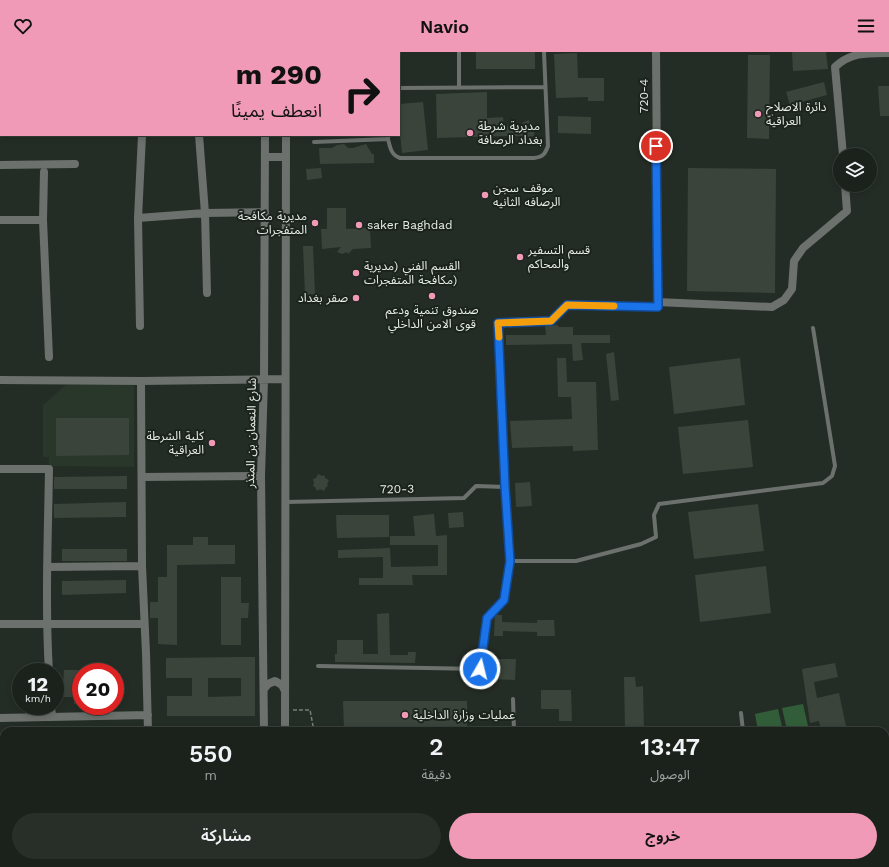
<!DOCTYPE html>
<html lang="ar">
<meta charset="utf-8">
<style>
body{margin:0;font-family:"Work Sans","Noto Sans Arabic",sans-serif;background:#282f29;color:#f1f3f6;direction:rtl;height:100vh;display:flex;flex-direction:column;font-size:15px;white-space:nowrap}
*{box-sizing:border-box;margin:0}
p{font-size:13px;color:#a0a4a3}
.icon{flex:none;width:22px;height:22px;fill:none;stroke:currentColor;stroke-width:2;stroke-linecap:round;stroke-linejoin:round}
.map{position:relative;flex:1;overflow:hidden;direction:ltr}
.side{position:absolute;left:0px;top:675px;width:889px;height:140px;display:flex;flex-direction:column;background:#1b221c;border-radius:12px 12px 0 0;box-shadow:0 2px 6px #0003,0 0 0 1px #393f3b;direction:rtl}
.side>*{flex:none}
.guide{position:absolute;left:0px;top:0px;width:400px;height:84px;box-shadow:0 2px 6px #0003,0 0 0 1px #393f3b;direction:rtl;background:#f09ab7;color:#111;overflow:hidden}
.controls{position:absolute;left:833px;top:96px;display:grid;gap:8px}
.controls a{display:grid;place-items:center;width:44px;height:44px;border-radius:50%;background:#1b221c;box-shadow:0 2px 6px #0003,0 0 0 1px #393f3b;font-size:20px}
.speed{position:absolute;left:12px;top:611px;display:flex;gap:8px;font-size:20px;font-weight:700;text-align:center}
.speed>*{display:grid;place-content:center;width:52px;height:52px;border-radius:50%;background:#1b221c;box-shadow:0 2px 6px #0003,0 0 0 1px #393f3b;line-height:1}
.speed small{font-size:10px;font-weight:400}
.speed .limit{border:6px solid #d22;background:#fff;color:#111}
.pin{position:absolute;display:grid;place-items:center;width:34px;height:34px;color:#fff;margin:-17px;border:2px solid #fff;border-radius:50%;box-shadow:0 1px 4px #0007}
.me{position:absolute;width:44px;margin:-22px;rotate:8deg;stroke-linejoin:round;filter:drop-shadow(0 0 3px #0008)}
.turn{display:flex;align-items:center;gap:14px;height:84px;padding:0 12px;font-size:18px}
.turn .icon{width:52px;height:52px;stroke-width:2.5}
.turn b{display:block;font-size:28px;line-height:34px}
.eta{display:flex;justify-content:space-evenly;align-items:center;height:68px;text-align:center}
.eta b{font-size:24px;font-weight:600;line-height:28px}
.cta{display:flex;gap:8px;margin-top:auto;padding:8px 12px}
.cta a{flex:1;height:46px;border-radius:24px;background:#f09ab7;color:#111;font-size:16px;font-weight:600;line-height:46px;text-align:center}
.cta a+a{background:#282f29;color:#f1f3f6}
header{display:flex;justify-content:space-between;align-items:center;height:52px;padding:0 12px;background:#f09ab7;color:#111;font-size:18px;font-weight:600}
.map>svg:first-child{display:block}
.built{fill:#28372a}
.green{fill:#315e39}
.building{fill:#3a443b;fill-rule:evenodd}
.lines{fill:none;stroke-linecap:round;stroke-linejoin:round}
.path{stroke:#777e77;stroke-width:1.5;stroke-dasharray:4 2;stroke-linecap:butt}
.service{stroke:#6c716d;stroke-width:4}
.minor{stroke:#6c716d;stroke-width:8}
.route-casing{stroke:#114b97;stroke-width:10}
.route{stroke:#1a73e8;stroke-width:7}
.slow{stroke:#f59e0b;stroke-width:7}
.poi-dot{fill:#f09ab7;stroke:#1b231c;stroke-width:1.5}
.labels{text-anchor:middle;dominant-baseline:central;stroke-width:4;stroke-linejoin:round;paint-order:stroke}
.street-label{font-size:12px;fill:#e7ede7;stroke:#1b231c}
.poi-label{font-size:12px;fill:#e7ede7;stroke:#1b231c;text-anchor:start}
</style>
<header><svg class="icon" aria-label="menu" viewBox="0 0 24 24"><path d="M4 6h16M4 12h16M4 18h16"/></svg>Navio<svg class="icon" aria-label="heart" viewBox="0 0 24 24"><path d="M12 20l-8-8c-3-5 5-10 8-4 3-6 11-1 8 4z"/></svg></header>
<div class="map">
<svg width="889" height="815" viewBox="0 0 889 815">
<rect width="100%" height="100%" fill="#242d25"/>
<path class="built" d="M66 333H134V415L49 414V405H43V353Z"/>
<path class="green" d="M803 652 808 674 787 678 782 656Z
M778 657 783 679H758L755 662Z"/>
<path class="building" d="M476 0H535V17H476Z
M792 0H826L828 17 793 19Z
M577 1 578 26H604V49H588V45L556 46 554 2Z
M748 3H770L769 87 747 86Z
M824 30 827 43 790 53 786 40Z
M878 34H889V64H880Z
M487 40V66L503 65 504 74H519L524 70 529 68V70L533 71V74H535L534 84 526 86 522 84H504L437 86 436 42Z
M423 50 428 98 402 101 399 71V52Z
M558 64 591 65V82L558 81Z
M344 92 348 96H353L366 92 372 102H374V111L320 112 319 96H332L337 93Z
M321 116 322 126 307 128 306 117Z
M688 116 776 117 775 241 687 239Z
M327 156H346V177L370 176 371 196 353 197 348 202 347 200 342 202 337 200 341 195 322 197 321 177H327Z
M303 194H313L315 242 305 243Z
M558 273V275H573V283H610V291H581L583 308 573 309 572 292 506 293V283H546L545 274Z
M614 300 619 348 611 349 606 302Z
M557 306H566L567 330H596L598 398 573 399V394L512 396 510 369 572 367 571 345H558Z
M740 306 745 353 674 362 669 315Z
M56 366H129V403L56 404Z
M748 368 753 415 683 422 678 375Z
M318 422 322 424 324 423 325 426 329 428 327 432 328 434 326 435 324 439 320 437 317 439 315 435 313 434 314 431 313 427 316 426Z
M127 424V437H54V425Z
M530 430 532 454 516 455 515 431Z
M126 450V465L54 466V452Z
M758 452 764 499 694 507 688 460Z
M463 460 464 475 449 476 448 461Z
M434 462 436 484 447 483V523H412L413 533H359V526H383V505L338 506V498L390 496 391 515 438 514V493H390V484H415L413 464Z
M336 463H389V485L337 486Z
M193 485H208V493H235V512L177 513V593L158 592V566H150V550H158V525H167V493H193Z
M62 497H127V509H62Z
M766 514 771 561 700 570 695 523Z
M221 525H241V551H249L248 566H241V593H221Z
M126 528V541L62 543V529Z
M389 561 390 603H408V600H416L415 611 335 610V602H337V588H363V602H378L377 562Z
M495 563H502V570L537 571V568H554L555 584H537V580L503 579V584H494Z
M241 605H255V664H167V644H192V626H166V606ZM208 626H241V644L208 645Z
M487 607H516L515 628 487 627Z
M835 611 838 625 814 630 817 646 839 641 847 679H821L819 669 810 671 802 617Z
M64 618H81V652H74V645H60V635H63Z
M624 625H635L636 635 643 634 644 679H625Z
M115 636 123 637V648L115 647Z
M541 638H571L572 669H559V657H541Z
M343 649H467V678H344Z"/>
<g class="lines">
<path class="path" d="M293 658H310L314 679"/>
<path class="service" d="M385 0V1
M459 0V36
M317 1V0
M399 36 545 35
M388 87C390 95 391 103 400 106H534C543 105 545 102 548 94L544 0
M314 90 388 87V83
M658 255 567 253 551 269 498 271 505 435 510 509H576L641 492 656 485 654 463 659 452 823 431 832 424 835 414 813 276
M286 450 464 446 476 434 505 435
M318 614 480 617 487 566 504 548 510 509
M513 647 514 679
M741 661 743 679
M316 815 317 811"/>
<path class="minor" d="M91 0V1
M656 0 658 254
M136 1 144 0
M266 1V0
M286 1V0
M0 8H1
M199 83 205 161 207 241
M843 103 835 15C851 0 867 1 889 1
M265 105H286
M0 113 75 112
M138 166 205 161 265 160
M0 168H43L49 305
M43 168 44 120
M657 250 772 255 784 248 792 237 794 209 803 196 847 159 845 133
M140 274 138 166 142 83
M0 328 141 329 285 327
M141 329 142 514 146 601 148 679
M0 417H49C48 485 45 552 49 620
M142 425 261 424
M47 515 142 514
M0 572H144
M264 637 268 632 275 629 282 633 285 639
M51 654 52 665
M0 666 148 663
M264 679 261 424 264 328 265 83
M285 679 286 83
M0 791H4
M287 811V815
M388 811V815
M770 811 772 815
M264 815V811
M416 815 424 811"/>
</g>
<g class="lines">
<defs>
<path id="route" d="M480 617 487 566 504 548 510 509 505 435 498 271 551 269 567 253 658 255 656 94"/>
</defs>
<use href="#route" class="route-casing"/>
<use href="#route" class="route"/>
<path class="slow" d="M499 285 498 271 551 269 567 253 614 254"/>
</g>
<g class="poi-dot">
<circle cx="758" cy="62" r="4"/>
<circle cx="470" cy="81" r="4"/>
<circle cx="485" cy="143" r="4"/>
<circle cx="315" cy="171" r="4"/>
<circle cx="359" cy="173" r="4"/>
<circle cx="520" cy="205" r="4"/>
<circle cx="356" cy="221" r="4"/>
<circle cx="432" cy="244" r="4"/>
<circle cx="356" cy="246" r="4"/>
<circle cx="212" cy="391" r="4"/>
<circle cx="405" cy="663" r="4"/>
</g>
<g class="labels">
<g class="street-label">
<text transform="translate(644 44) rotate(-90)">720-4</text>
<text transform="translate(251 381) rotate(-89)">شارع النعمان بن المنذر</text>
<text transform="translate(397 437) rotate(-1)">720-3</text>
</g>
<g class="poi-label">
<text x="766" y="55">دائرة الاصلاح<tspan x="766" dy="14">العراقية</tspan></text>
<text x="478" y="74">مديرية شرطة<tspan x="478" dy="14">بغداد الرصافة</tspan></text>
<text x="493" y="136">موقف سجن<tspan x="493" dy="14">الرصافه الثانيه</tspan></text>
<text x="307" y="164" text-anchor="end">مديرية مكافحة<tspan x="307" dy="14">المتفجرات</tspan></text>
<text x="367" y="173">saker Baghdad</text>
<text x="528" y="198">قسم التسفير<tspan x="528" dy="14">والمحاكم</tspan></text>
<text x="364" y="214">القسم الفني (مديرية<tspan x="364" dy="14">مكافحة المتفجرات)</tspan></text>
<text x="348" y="246" text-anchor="end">صقر بغداد</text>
<text x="432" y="258" text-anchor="middle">صندوق تنمية ودعم<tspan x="432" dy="14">قوى الامن الداخلي</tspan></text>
<text x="204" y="384" text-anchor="end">كلية الشرطة<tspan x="204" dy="14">العراقية</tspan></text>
<text x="413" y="663">عمليات وزارة الداخلية</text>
</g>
</g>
</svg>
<div class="controls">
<a><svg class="icon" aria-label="layers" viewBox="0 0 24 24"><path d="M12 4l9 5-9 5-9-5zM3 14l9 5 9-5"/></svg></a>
</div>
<div class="speed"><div>12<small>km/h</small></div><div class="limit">20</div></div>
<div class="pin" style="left:656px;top:94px;background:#d93025"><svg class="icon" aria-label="arrive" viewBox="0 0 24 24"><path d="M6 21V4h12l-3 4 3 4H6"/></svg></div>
<svg class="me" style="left:480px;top:617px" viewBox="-20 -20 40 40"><circle r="17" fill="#1a73e8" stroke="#fff" stroke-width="3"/><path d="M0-11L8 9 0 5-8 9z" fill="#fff"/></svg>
<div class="guide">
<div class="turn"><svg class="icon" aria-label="right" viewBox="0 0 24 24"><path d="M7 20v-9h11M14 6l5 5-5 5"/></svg><div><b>290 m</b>انعطف يمينًا</div></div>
</div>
<section class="side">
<div class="eta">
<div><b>13:47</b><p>الوصول</p></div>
<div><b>2</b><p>دقيقة</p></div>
<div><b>550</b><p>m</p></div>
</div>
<div class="cta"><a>خروج</a><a>مشاركة</a></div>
</section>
</div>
